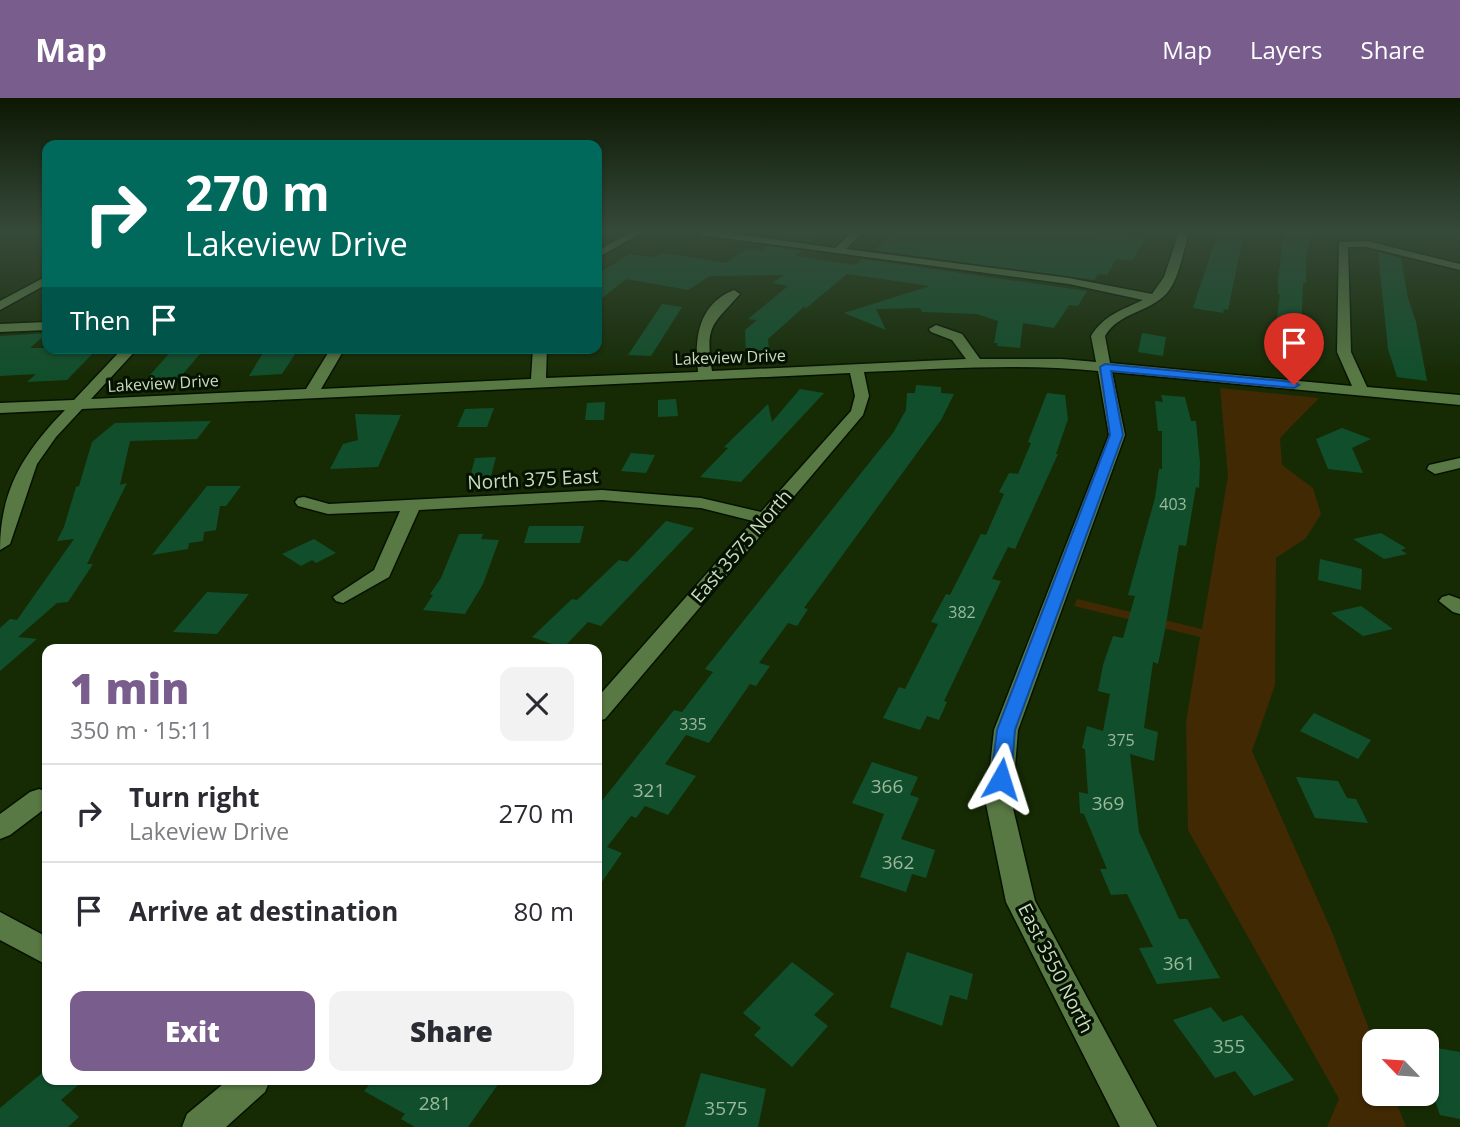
<!DOCTYPE html>
<meta charset="utf-8">
<style>
body{margin:0;font-family:"Open Sans",sans-serif;background:#f2f2f3;color:#2b2b33;height:100vh;display:flex;flex-direction:column;font-size:26px;white-space:nowrap}
*{box-sizing:border-box;margin:0}
p{font-size:23px;color:#7c7c81}
.icon{flex:none;width:38px;height:38px;fill:none;stroke:currentColor;stroke-width:2;stroke-linecap:round;stroke-linejoin:round}
.map{position:relative;flex:1;overflow:hidden}
.sheet{position:absolute;left:42px;top:546px;width:560px;height:441px;display:flex;flex-direction:column;background:#fff;border-radius:14px;box-shadow:0 2px 5px #0004}
.sheet>*{flex:none}
.banner{position:absolute;left:42px;top:42px;width:560px;height:214px;border-radius:14px;box-shadow:0 2px 5px #0004;background:#00695c;color:#fff;overflow:hidden}
.needle{width:46px;rotate:295deg}
.buttons{position:absolute;left:1362px;top:931px;display:grid;gap:14px}
.buttons a{display:grid;place-items:center;width:77px;height:77px;border-radius:14px;background:#fff;box-shadow:0 2px 5px #0004;font-size:35px}
.pin{position:absolute;display:grid;place-items:center;width:60px;height:60px;color:#fff;margin:-72px -30px;border-radius:50% 50% 50% 0;rotate:-45deg;box-shadow:0 0 7px #0007}
.pin .icon{rotate:45deg}
.me{position:absolute;width:77px;margin:-38px;rotate:6deg;stroke-linejoin:round;filter:drop-shadow(0 0 5px #0008)}
.turn{display:flex;align-items:center;gap:24px;height:147px;padding:0 28px;font-size:32px}
.turn .icon{width:91px;height:91px;stroke-width:2.5}
.turn b{display:block;font-size:49px;line-height:60px}
.then{display:flex;align-items:center;height:66px;padding:0 28px;background:#0003;gap:14px;font-size:26px}
.round{display:grid;place-items:center;flex:none;width:74px;height:74px;border-radius:14px;background:#f2f2f3}
.head{display:flex;align-items:center;justify-content:space-between;height:119px;padding:0 28px}
h1{font-size:42px;font-weight:800;line-height:52px;color:#795d8c}
.primary-button{display:flex;gap:14px;margin-top:auto;padding:14px 28px}
.primary-button a{flex:1;height:80px;border-radius:14px;background:#795d8c;color:#fff;font-size:28px;font-weight:800;line-height:80px;text-align:center}
.primary-button a+a{background:#f2f2f3;color:#2b2b33}
ul{padding:0;list-style:none}
li{display:flex;align-items:center;gap:21px;height:98px;padding:0 28px;border-top:2px solid #e1e1e2}
li div{flex:1}
li b{display:block;font-size:26px}
li em{font-style:normal}
header{display:flex;align-items:center;gap:42px;box-sizing:border-box;height:98px;padding:0 35px;background:#795d8c;color:#fff}
header strong{font-size:33px}
nav{display:flex;gap:38px;margin-inline-start:auto;font-size:24px}
.map>svg:first-child{display:block}
.green{fill:#412903}
.building{fill:#114f2c}
.lines{fill:none;stroke-linecap:round;stroke-linejoin:round}
.minor-casing{stroke:#051200;stroke-width:3}
.minor{fill:#597944;fill-rule:evenodd}
.route{fill:#1a73e8;stroke:#114b97;stroke-width:2}
.labels{text-anchor:middle;dominant-baseline:central;stroke-width:6;stroke-linejoin:round;paint-order:stroke}
.far-street-label{font-size:16px;fill:#cadcbf;stroke:#061201}
.number-label{font-size:16px;fill:#9cb99a}
.street-label{font-size:19px;fill:#cadcbf;stroke:#061201}
.near-number-label{font-size:19px;fill:#9cb99a}
</style>
<header>
<strong>Map</strong>
<nav><a>Map</a><a>Layers</a><a>Share</a></nav>
</header>
<div class="map">
<svg width="1460" height="1029" viewBox="0 0 1460 1029">
<rect width="100%" height="100%" fill="#162b04"/>
<path class="green" d="M1220 290 1319 300 1280 340 1282 367 1313 390 1321 416 1306 440 1276 460 1275 587 1252 653 1332 834 1374 944V996H1393L1406 1029H1327L1339 1001 1188 732 1186 624 1200 539 1074 508 1077 501 1202 531 1228 378Z"/>
<path class="building" d="M788 134H817L814 137 821 138 813 144 780 140Z
M896 134H1088L1145 140 1133 163 1116 161 1107 177 1098 176 1094 182 874 152Z
M1218 134H1244L1228 212 1224 211 1223 215 1193 210Z
M1284 134H1312L1306 159V185H1303L1300 263 1295 262 1298 272 1274 269 1275 236 1280 196H1278V181Z
M767 148 802 153 795 158 855 167 863 161 1087 193 1078 208 1069 207 1054 230 1023 225 1020 250 997 248 998 245H994L998 223 977 216 922 214 920 210 876 211 886 232 844 215 930 188 847 176 805 211V208L768 241 769 251 761 258H746L745 232 757 222 748 221 788 188 772 185 784 177 710 178 688 192 626 181 597 204V176L630 156 654 159 662 155 726 165 747 151 761 153Z
M1378 154 1401 160 1408 200 1416 224 1427 283 1397 279 1388 251Z
M662 206 682 209 651 258 628 257Z
M47 235 30 250H98L67 282 27 284 36 276 0 278V238Z
M1142 235 1166 239 1163 258 1138 254Z
M174 250H205L177 283 143 285Z
M266 250H299L282 276 249 278Z
M916 287 941 289V295L954 296 941 322 804 510 808 511 797 528 788 525 759 565 770 568 756 588 750 586 709 645 686 637 665 666 696 678 668 717 645 708 636 720 631 718 607 749 622 755 597 791V709L674 612 682 614 713 574 705 571 893 335 906 312 907 295H915Z
M800 291 824 295 741 384 700 379 728 350 724 349 768 306 772 324Z
M1047 295 1065 297 1068 321 1056 356H1058L1015 451 1008 449 992 481 1001 483 944 603 947 604 939 622 927 618 920 632 883 620 899 589 905 591 938 526 931 524 946 496 950 497 981 436 986 437 1004 396 999 394 1009 375 1018 376 1031 345 1028 344Z
M1161 297 1185 299 1191 323H1196L1200 365 1199 390 1196 389 1186 448 1179 447 1165 532 1158 566 1153 564 1144 630 1158 634 1154 663 1130 656 1139 734 1179 821H1187L1220 880 1157 886 1139 850 1153 849 1127 796 1111 797 1100 771H1107L1084 716 1080 715 1079 694 1088 696 1085 651 1082 650 1087 628 1103 633 1110 596 1098 593 1103 567 1113 538 1123 540 1135 498 1128 497 1155 400 1159 371H1162V333H1158L1155 303 1163 304Z
M676 301 678 318 658 319V302Z
M605 304 604 322H585L587 305Z
M494 310 487 329H457L465 311Z
M355 316 401 317 378 369 330 371 343 346 358 342Z
M211 323 197 341 130 343 120 387 127 385 87 466H93L68 504 57 505 18 539 37 541 0 573V530L10 521 17 522 74 441 57 443 64 429 76 389 79 388 92 344 115 325Z
M1342 330 1371 341 1352 350 1363 375 1328 371 1316 341Z
M631 355 655 357 646 375 621 373Z
M496 359 491 378 470 379 475 360Z
M207 388H241L226 408H220L216 432 204 434 203 443 189 445 188 451 152 457Z
M666 423 694 430 601 528 588 524 563 550 532 539 572 501 577 502 619 462 627 464Z
M529 428H584L580 445H524Z
M1381 435 1406 450 1401 452 1407 456 1384 461 1353 441Z
M459 436H483L481 441 499 442 483 486 465 516 423 512 433 497 430 496 441 480Z
M314 441 336 455 316 465 312 462 301 468 282 456Z
M1320 461 1362 471 1361 492 1318 482Z
M207 494 249 496 217 536 173 534Z
M1361 508 1393 531 1363 538 1331 515Z
M1314 615 1371 642 1358 661 1300 633Z
M872 664 918 679 910 697 919 700 901 741 935 752 926 780 912 776 906 794 860 779 884 716 852 705Z
M1296 679 1338 683 1347 700 1356 701 1368 725 1315 720Z
M907 854 973 876 967 902 950 897 942 928 890 909Z
M792 864 834 896 814 917 828 928 792 969 754 937 761 930 743 915Z
M1211 909 1223 924 1242 917 1294 982 1254 998 1235 973 1215 980 1173 922Z
M1426 948 1460 954V1021L1440 1017 1426 977Z
M47 971V982H84L61 1002 79 1019 68 1029H0V1010Z
M701 975 766 991 758 1029H685Z
M373 982H501L468 1029H415L401 1021 405 1016 364 993Z"/>
<g class="lines">
<defs>
<path id="minor" d="M631 134H643L597 160V153Z
M696 134H722L835 150 852 134H863L846 151 1069 180 1152 196 1164 179 1179 134H1189C1183 153 1180 179 1167 195 1149 215 1119 214 1105 238L1110 265 1352 288 1337 254 1339 144 1367 143 1460 166V172L1367 149H1348L1351 254 1367 289 1460 297V307L1112 274 1125 337 1018 632 1012 706 1035 803 1157 1029H1120L1006 804 986 706 994 632 1109 337 1098 273C1020 265 942 271 864 274L869 298 863 317 605 621 597 623V600L753 423 701 410 602 402 419 412 389 479 343 505 336 503 333 499 374 472 400 413 328 416 298 408 295 404 298 400 304 399 329 406 602 392 701 400 761 414 851 313 855 298 850 275 82 311 56 339 37 366 10 446 0 452C0 392 24 354 65 312L0 315V305L74 302 123 250H138L91 301 306 291 331 250H345L321 291 531 281 533 250H547L546 280 698 274C694 241 698 206 734 192L740 196C712 228 705 226 712 273L966 261 952 242 931 234 929 231 936 227 962 236 980 261H1062L1096 264 1091 238C1104 217 1122 212 1143 202L1069 186 701 137Z
M47 178V186L0 212V203Z
M47 224V232L0 234V226Z
M1460 360V370L1435 376 1427 371 1429 367Z
M1449 497 1460 501V516L1453 514 1439 503 1442 499Z
M39 691 47 694V709L10 737 0 741V716L30 694Z
M0 814 47 839V867L0 842Z
M228 982H270L265 994 226 1029H182L187 1016Z"/>
</defs>
<use href="#minor" class="minor-casing"/>
<use href="#minor" class="minor"/>
</g>
<linearGradient id="sky" x2="0" y2="1"><stop stop-color="#0c1802"/><stop offset="0.48" stop-color="#364a3a"/><stop offset="1" stop-color="#364a3a" stop-opacity="0"/></linearGradient>
<rect width="1460" height="278" fill="url(#sky)"/>
<path class="route" d="M1105 266 1294 284 1299 287 1294 290 1111 273 1123 337 1015 632 1011 681 1008 686 1001 688 994 686 991 681 997 632 1110 337 1100 269Z"/>
<g class="labels">
<g class="far-street-label">
<text transform="translate(730 259) rotate(-2)">Lakeview Drive</text>
<text transform="translate(163 285) rotate(-3)">Lakeview Drive</text>
</g>
<g class="number-label">
<text x="1173" y="406">403</text>
<text x="962" y="514">382</text>
<text x="693" y="626">335</text>
<text x="1121" y="642">375</text>
</g>
<g class="street-label">
<text transform="translate(533 381) rotate(-3)">North 375 East</text>
<text transform="translate(741 448) rotate(-49)">East 3575 North</text>
<text transform="translate(1056 870) rotate(63)">East 3550 North</text>
</g>
<g class="near-number-label">
<text x="887" y="688">366</text>
<text x="649" y="692">321</text>
<text x="1108" y="705">369</text>
<text x="898" y="764">362</text>
<text x="1179" y="865">361</text>
<text x="1229" y="948">355</text>
<text x="435" y="1005">281</text>
<text x="726" y="1010">3575</text>
</g>
</g>
</svg>
<div class="buttons">
<a><svg class="needle" viewBox="-14 -14 28 28"><path d="M0-13l5 13h-10z" fill="#e53935"/><path d="M0 13l5-13h-10z" fill="#7c7c81"/></svg></a>
</div>
<div class="pin" style="left:1294px;top:287px;background:#d93025"><svg class="icon" aria-label="arrive" viewBox="0 0 24 24"><path d="M6 21V4h12l-3 4 3 4H6"/></svg></div>
<svg class="me" style="left:1001px;top:681px" viewBox="-20 -20 40 40"><path d="M0-17L14 15 0 8-14 15z" fill="#1a73e8" stroke="#fff" stroke-width="4"/></svg>
<div class="banner">
<div class="turn"><svg class="icon" aria-label="right" viewBox="0 0 24 24"><path d="M7 20v-9h11M14 6l5 5-5 5"/></svg><div><b>270 m</b>Lakeview Drive</div></div>
<div class="then">Then<svg class="icon" aria-label="arrive" viewBox="0 0 24 24"><path d="M6 21V4h12l-3 4 3 4H6"/></svg></div>
</div>
<section class="sheet">
<div class="head"><div><h1>1 min</h1><p>350 m · 15:11</p></div><a class="round"><svg class="icon" aria-label="close" viewBox="0 0 24 24"><path d="M6 6l12 12M18 6L6 18"/></svg></a></div>
<ul>
<li><svg class="icon" aria-label="right" viewBox="0 0 24 24"><path d="M7 20v-9h11M14 6l5 5-5 5"/></svg><div><b>Turn right</b><p>Lakeview Drive</p></div><em>270 m</em></li>
<li><svg class="icon" aria-label="arrive" viewBox="0 0 24 24"><path d="M6 21V4h12l-3 4 3 4H6"/></svg><div><b>Arrive at destination</b></div><em>80 m</em></li>
</ul>
<div class="primary-button"><a>Exit</a><a>Share</a></div>
</section>
</div>
